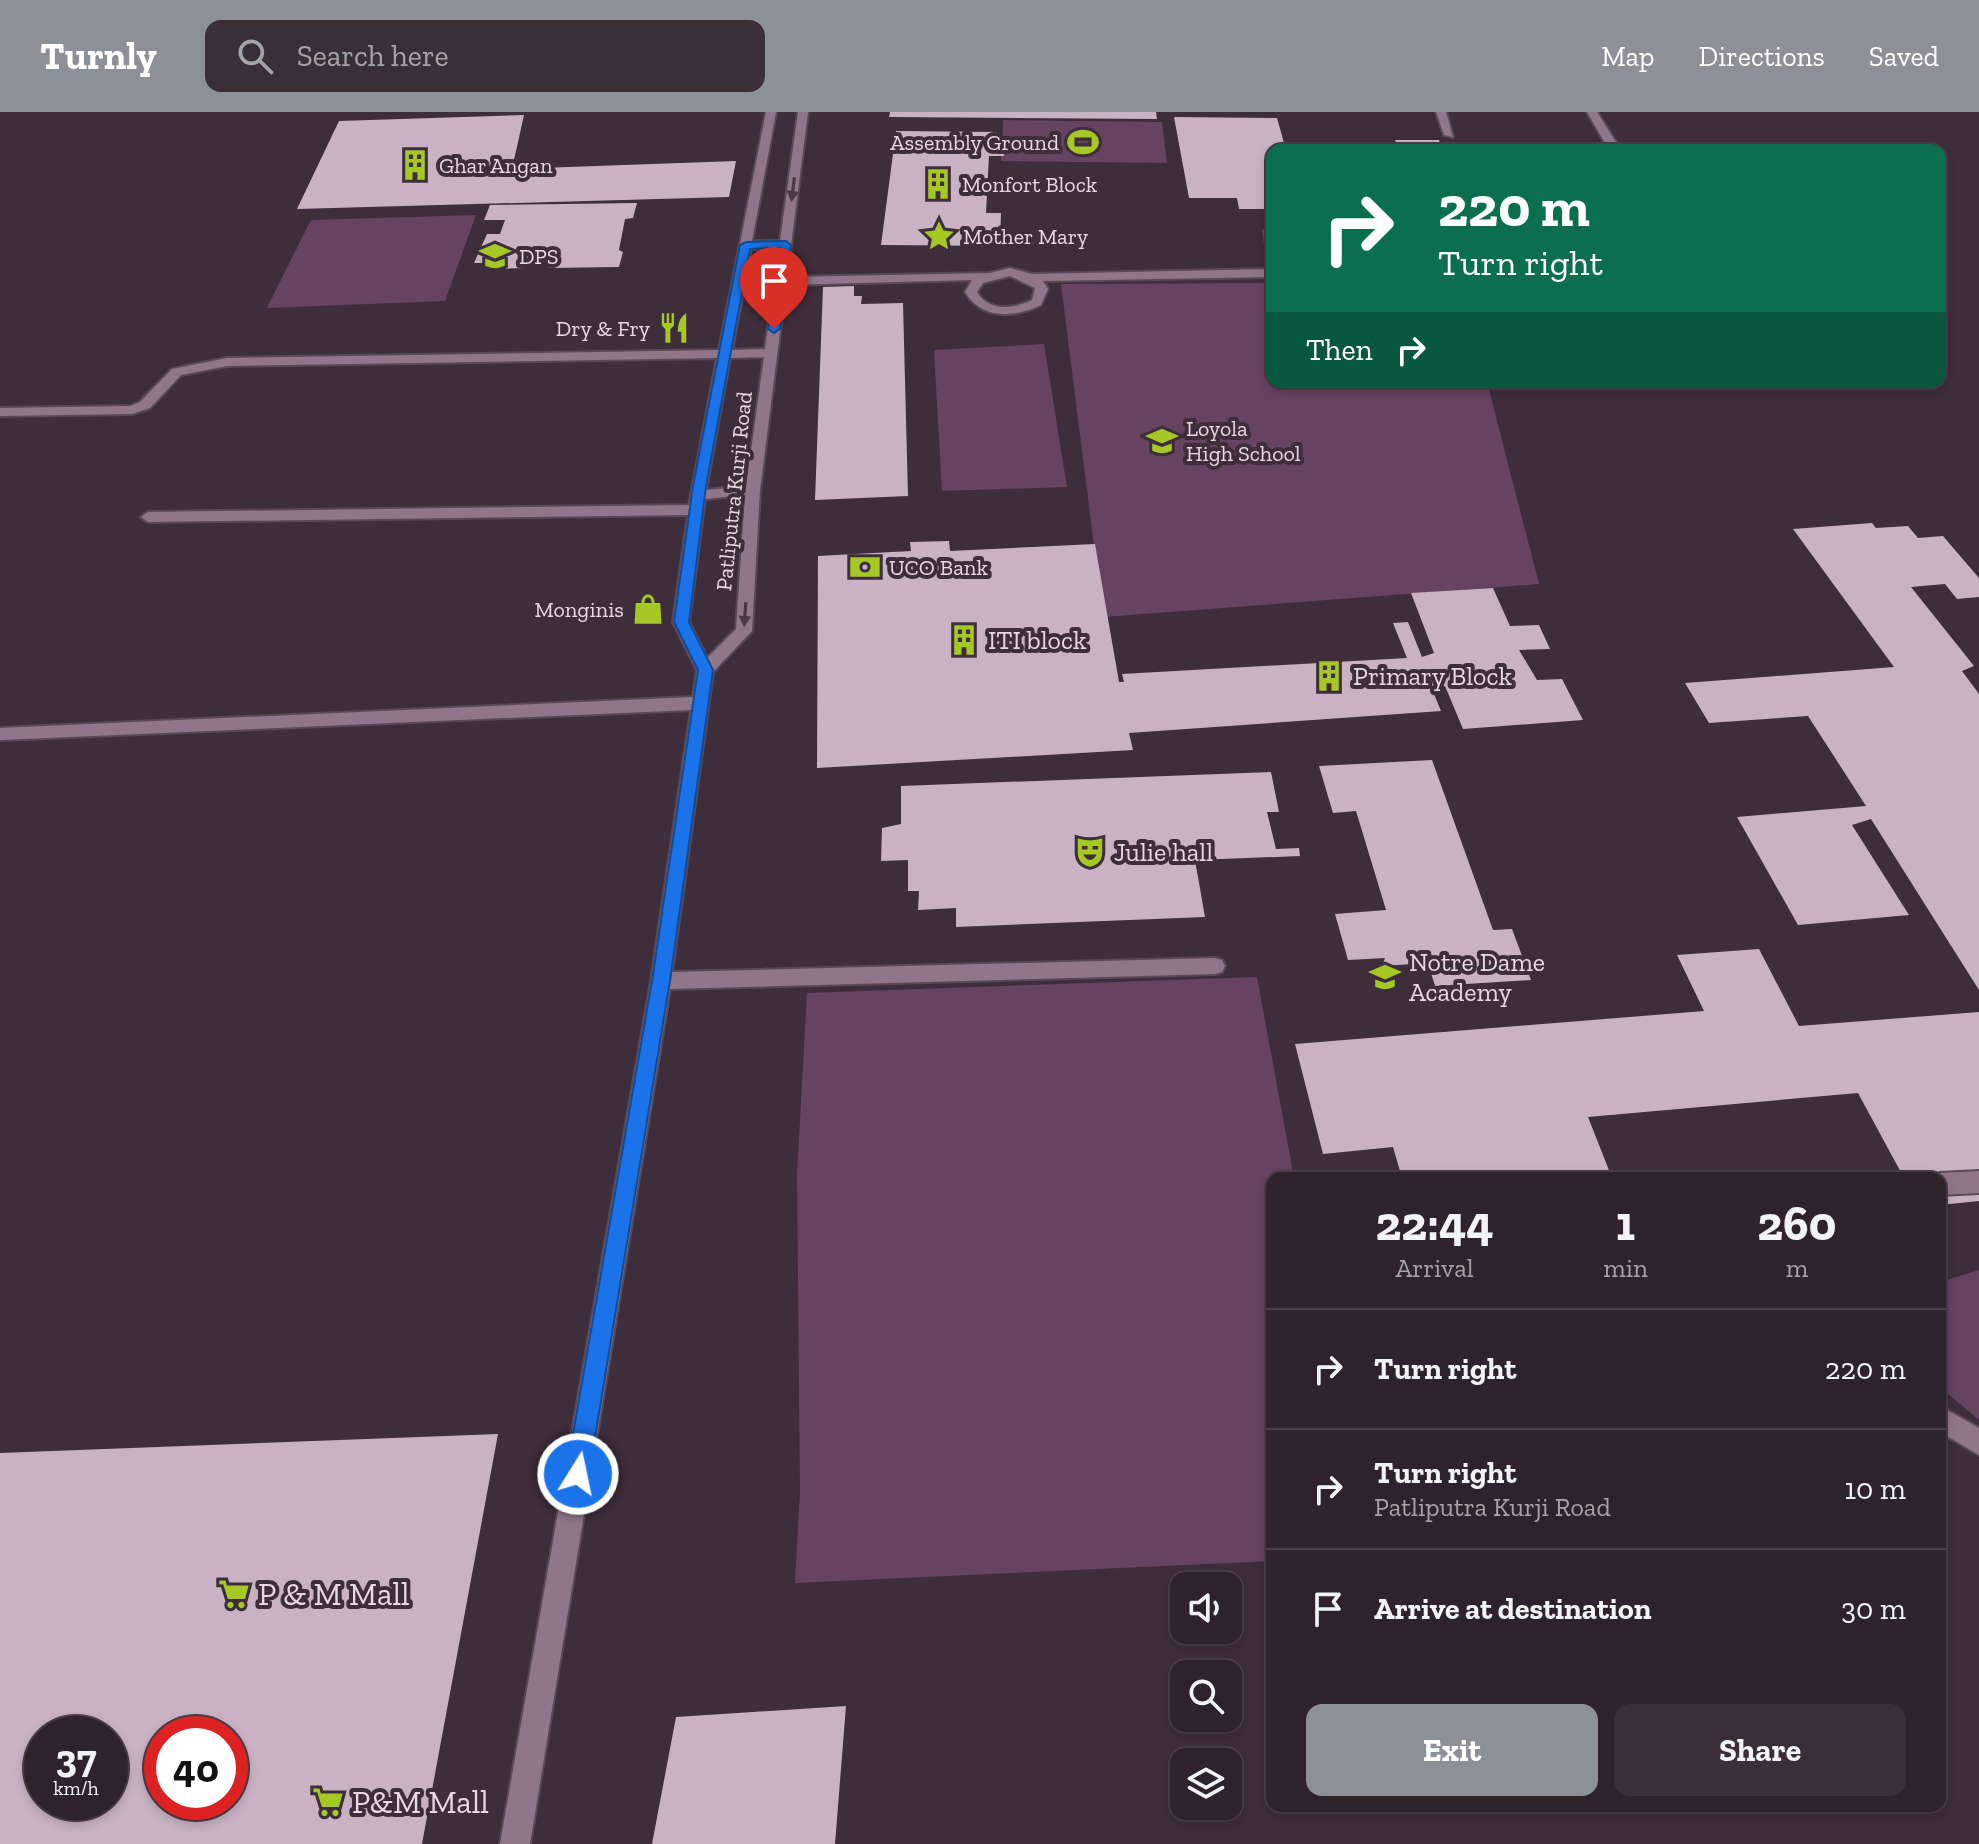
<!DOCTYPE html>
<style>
body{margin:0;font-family:"Zilla Slab",serif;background:#3a2f38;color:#f1f3f6;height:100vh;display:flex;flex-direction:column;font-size:30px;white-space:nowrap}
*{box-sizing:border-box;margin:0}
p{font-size:26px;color:#a7a4a9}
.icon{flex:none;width:44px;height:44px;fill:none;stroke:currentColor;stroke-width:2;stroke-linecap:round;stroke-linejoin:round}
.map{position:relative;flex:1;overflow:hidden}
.sheet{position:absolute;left:1266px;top:1060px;width:680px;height:640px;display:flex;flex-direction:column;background:#2e222c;border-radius:16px;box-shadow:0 4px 12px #0003,0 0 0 2px #493f48}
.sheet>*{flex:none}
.hud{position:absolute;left:1266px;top:32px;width:680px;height:244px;border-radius:16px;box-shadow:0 4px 12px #0003,0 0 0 2px #493f48;background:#0b6e4f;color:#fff;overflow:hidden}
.controls{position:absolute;left:1170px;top:1460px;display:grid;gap:16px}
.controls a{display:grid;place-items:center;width:72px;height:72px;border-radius:16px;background:#2e222c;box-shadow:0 4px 12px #0003,0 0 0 2px #493f48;font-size:40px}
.speed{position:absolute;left:24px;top:1604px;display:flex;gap:16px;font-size:40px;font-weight:700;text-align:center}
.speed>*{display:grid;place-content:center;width:104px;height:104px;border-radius:50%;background:#2e222c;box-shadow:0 4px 12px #0003,0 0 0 2px #493f48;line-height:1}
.speed small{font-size:20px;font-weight:400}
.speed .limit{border:12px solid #d22;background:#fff;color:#111}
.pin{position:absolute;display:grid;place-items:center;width:68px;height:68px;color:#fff;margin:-82px -34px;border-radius:50% 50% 50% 0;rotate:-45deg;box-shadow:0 0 8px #0007}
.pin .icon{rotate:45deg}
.me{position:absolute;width:88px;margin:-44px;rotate:10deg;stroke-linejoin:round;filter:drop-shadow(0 0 6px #0008)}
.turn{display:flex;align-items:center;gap:28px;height:168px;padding:0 40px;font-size:36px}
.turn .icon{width:104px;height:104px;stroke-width:2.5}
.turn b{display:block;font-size:56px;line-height:68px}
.then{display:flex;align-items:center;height:76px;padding:0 40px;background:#0003;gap:16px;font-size:30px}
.eta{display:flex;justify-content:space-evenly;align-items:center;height:136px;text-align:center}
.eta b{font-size:48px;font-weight:800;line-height:56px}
.cta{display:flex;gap:16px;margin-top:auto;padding:16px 40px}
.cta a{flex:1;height:92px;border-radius:16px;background:#8c9099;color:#fff;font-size:32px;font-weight:800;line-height:92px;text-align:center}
.cta a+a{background:#3a2f38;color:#f1f3f6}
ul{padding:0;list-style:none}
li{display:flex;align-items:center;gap:24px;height:120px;padding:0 40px;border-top:2px solid #493f48}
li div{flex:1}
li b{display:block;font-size:30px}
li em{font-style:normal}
header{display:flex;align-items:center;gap:48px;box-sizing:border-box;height:112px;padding:0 40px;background:#8c9099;color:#fff}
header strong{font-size:38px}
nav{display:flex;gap:44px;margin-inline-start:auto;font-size:28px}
.search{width:560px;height:72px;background:#3a2f38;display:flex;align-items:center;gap:20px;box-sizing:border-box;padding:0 28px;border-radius:16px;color:#a7a4a9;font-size:30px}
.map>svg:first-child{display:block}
.green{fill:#674362}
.building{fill:#c8b2c4;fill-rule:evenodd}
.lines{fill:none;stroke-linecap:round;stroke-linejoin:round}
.minor-casing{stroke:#594956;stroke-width:4}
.minor{fill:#90768b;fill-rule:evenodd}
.oneway{fill:#4a3847}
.route{fill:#1a73e8;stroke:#114b97;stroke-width:2}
.labels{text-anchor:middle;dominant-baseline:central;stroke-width:8;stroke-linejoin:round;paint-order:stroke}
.far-poi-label{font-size:22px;fill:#e5d9e2;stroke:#3e2d3b;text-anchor:start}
.far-street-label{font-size:22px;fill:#e5d9e2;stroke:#3e2d3b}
.poi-label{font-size:26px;fill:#e5d9e2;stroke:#3e2d3b;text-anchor:start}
.near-poi-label{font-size:32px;fill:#e5d9e2;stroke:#3e2d3b;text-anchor:start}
</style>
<header>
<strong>Turnly</strong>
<div class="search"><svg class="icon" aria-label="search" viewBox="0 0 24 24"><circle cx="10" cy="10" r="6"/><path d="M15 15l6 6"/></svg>Search here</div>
<nav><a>Map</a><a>Directions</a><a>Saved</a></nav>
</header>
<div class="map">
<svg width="1979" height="1732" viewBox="0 0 1979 1732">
<rect width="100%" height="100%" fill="#3e2d3b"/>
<path class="green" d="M1003 8 1162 10 1167 51 1001 49Z
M476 103 445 189 267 196 311 108Z
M1272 171V270H1487L1539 472 1103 505 1061 172Z
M1044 232 1067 375 942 379 934 238Z
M1257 865 1294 1066H1272V1449L795 1471 800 1378 797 1063 807 881Z
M1979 1158V1308L1940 1275V1170Z"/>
<path class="building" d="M890 0H1156L1157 7 889 5Z
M524 3 512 57 736 49 729 85 297 97 339 9Z
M1174 5 1277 6 1286 38H1272V97H1239L1237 86H1189Z
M896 19 997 20 996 38H1004V44H989L986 101H1001L1000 134 881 133Z
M1395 28H1439L1441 34H1451L1454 38H1399Z
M637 91 633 106 625 107 619 138 623 140 619 155 549 156 552 147H529L525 156 489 157 491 151H474L487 122H500L505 108H484L490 93Z
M854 174V184H862L861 192 903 191 908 384 815 388 823 175Z
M1872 411 1876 416 1908 414 1918 426 1943 424 1979 466V485L1957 487 1945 472 1911 475 1974 554 1962 559 1979 582V878L1871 707 1852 713 1909 803 1798 813 1737 705 1866 694 1808 604 1709 611 1685 571 1894 555 1793 417Z
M949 429 950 439 1095 432 1119 570H1124L1122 562 1407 546 1393 511 1408 510 1422 545 1434 541 1411 481 1493 476 1510 514 1539 513 1550 537 1519 538 1537 568 1562 567 1583 608 1463 617 1445 574 1431 575 1441 599 1129 621 1133 638 817 656 818 444 911 439 910 430Z
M1432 648 1493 818 1512 817 1531 868 1435 874 1428 851 1382 854 1385 846 1348 848 1335 802 1386 798 1356 699 1333 701 1319 654Z
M1271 660 1279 700H1267L1276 737 1299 736 1300 744 1195 748 1205 805 956 815V796L918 798 919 779H908V748L881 749 882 716 901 712V674Z
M1759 837 1799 914 1979 900V1089L1940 1093V1066H1904L1858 981 1588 1005 1612 1066H1402L1393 1035 1323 1042 1295 932 1704 899 1677 843Z
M498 1322 422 1732H0V1341ZM42 1622H110V1690H42ZM162 1622H230V1690H162Z
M846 1594 835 1732H652L676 1605Z"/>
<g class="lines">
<defs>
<path id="minor" d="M766 0H776L752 129H780L798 0H808L787 165 990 161 1010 156 1032 162 1272 157V165L1043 169 1048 177 1041 193C1014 206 982 208 965 180L972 168 786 173 760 378 752 519 713 560 672 860 1215 846 1222 848 1225 854 1222 860 1215 862 670 877 530 1732H500L651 869 691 598 0 628V616L693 585 697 558 673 510 688 403 148 410 141 405 148 400 689 393 717 246 227 254 181 263 150 296 132 302 0 304V296L130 294 140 290 172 257 227 246 719 238ZM751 137H779L765 237 732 238ZM1010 164 1035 176 1032 188C1013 197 989 200 977 180L983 171ZM764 245 746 374 706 378 730 246ZM745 383 736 517 707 546 689 510 705 387Z
M1436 0H1446L1453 25 1444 23Z
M1587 0H1597L1621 38H1609Z
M1270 115 1272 116V137L1266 133 1264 119Z
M1979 1059V1081L1940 1083V1066H1931L1940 1061Z
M1940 1294 1979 1316V1343L1940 1320Z"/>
</defs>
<use href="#minor" class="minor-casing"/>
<use href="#minor" class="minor"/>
</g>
<defs><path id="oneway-solid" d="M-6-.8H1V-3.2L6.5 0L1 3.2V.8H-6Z" transform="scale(2)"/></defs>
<g class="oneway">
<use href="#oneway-solid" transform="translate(793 77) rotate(97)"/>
<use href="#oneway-solid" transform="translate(745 502) rotate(94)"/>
</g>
<path class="route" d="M786 129 791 133 780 217 774 221 768 217 780 136 750 137 706 374 689 510 713 558 670 869 589 1362 586 1370 578 1374 569 1370 566 1362 652 869 698 558 674 510 693 374 740 133 746 130Z"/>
<defs>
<symbol id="stadium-bare" viewBox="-9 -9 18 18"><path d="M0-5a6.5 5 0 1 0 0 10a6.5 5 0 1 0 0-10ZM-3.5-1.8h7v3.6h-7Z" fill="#a5c824" stroke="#3e2d3b" stroke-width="2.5" paint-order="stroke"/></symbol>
<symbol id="building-bare" viewBox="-9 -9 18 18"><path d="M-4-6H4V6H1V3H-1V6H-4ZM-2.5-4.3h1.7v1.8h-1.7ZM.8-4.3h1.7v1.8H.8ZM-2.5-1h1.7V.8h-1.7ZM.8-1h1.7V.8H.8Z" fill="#a5c824" stroke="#3e2d3b" stroke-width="2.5" paint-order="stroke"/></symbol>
<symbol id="sight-bare" viewBox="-9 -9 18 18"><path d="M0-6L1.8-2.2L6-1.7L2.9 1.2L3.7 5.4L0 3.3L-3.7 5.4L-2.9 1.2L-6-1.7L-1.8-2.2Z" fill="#a5c824" stroke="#3e2d3b" stroke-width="2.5" paint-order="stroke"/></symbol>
<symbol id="school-bare" viewBox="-9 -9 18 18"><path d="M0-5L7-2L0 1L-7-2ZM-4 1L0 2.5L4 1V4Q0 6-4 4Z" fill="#a5c824" stroke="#3e2d3b" stroke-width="2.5" paint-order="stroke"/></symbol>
<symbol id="restaurant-bare" viewBox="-9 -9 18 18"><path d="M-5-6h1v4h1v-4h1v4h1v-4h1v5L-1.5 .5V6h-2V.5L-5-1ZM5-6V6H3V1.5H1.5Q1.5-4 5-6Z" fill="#a5c824" stroke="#3e2d3b" stroke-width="2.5" paint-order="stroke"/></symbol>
<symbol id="bank-bare" viewBox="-9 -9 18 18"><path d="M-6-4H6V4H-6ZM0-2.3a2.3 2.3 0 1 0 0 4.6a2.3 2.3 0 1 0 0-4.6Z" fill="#a5c824" stroke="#3e2d3b" stroke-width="2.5" paint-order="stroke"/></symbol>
<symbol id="shop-bare" viewBox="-9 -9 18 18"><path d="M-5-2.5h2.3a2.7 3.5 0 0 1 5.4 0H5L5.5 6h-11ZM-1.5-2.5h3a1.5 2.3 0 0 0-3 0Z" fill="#a5c824" stroke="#3e2d3b" stroke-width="2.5" paint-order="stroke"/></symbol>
<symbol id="theatre-bare" viewBox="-9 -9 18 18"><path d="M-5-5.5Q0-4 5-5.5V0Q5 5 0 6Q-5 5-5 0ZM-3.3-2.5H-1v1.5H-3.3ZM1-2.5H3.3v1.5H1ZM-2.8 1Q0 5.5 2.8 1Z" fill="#a5c824" stroke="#3e2d3b" stroke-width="2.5" paint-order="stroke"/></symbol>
<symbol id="supermarket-bare" viewBox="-9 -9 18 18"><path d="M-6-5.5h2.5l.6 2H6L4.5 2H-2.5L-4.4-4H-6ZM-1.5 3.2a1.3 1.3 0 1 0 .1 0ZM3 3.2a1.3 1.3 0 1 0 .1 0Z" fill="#a5c824" stroke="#3e2d3b" stroke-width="2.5" paint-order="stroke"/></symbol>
</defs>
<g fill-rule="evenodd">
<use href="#stadium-bare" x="1061" y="8" width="44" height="44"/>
<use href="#building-bare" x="393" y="31" width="44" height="44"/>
<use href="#building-bare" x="916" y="50" width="44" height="44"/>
<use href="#sight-bare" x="917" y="102" width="44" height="44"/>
<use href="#school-bare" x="473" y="122" width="44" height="44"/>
<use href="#restaurant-bare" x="652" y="194" width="44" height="44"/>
<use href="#school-bare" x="1140" y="307" width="44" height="44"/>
<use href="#bank-bare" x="843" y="433" width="44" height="44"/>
<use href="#shop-bare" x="626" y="475" width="44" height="44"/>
<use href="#building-bare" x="942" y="506" width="44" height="44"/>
<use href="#building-bare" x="1307" y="542" width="44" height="44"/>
<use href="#theatre-bare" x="1068" y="718" width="44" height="44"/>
<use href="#school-bare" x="1363" y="843" width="44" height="44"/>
<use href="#supermarket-bare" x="212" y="1460" width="44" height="44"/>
<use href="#supermarket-bare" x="306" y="1668" width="44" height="44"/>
</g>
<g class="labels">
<g class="far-poi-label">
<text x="1059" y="30" text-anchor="end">Assembly Ground</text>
<text x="439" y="53">Ghar Angan</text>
<text x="962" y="72">Monfort Block</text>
<text x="963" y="124">Mother Mary</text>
<text x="519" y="144">DPS</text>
<text x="650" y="216" text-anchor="end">Dry &amp; Fry</text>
<text x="1186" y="316">Loyola<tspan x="1186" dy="25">High School</tspan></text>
<text x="889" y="455">UCO Bank</text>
<text x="624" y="497" text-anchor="end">Monginis</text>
</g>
<g class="far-street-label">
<text transform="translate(734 379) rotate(-84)">Patliputra Kurji Road</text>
</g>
<g class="poi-label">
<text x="988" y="528">ITI block</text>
<text x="1353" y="564">Primary Block</text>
<text x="1114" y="740">Julie hall</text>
<text x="1409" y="850">Notre Dame<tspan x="1409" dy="30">Academy</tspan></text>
</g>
<g class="near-poi-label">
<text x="258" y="1482">P &amp; M Mall</text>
<text x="352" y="1690">P&amp;M Mall</text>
</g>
</g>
</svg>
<div class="controls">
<a><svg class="icon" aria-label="sound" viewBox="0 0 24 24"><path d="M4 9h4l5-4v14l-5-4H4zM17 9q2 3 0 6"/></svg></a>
<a><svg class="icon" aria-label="search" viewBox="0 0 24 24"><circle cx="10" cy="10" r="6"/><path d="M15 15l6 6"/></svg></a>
<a><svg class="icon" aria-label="layers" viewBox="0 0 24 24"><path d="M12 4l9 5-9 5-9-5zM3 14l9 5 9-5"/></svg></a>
</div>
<div class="speed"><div>37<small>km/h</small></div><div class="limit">40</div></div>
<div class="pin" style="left:774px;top:217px;background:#d93025"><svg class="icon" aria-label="arrive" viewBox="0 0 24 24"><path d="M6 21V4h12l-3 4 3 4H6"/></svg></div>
<svg class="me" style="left:578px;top:1362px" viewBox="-20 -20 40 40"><circle r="17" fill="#1a73e8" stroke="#fff" stroke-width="3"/><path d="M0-11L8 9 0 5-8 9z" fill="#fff"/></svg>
<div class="hud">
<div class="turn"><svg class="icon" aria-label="right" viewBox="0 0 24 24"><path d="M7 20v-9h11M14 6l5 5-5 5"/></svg><div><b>220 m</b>Turn right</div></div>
<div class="then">Then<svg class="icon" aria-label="right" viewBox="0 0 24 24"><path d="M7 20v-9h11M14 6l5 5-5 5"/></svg></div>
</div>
<section class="sheet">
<div class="eta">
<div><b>22:44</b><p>Arrival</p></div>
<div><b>1</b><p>min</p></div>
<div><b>260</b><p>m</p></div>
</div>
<ul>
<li><svg class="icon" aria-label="right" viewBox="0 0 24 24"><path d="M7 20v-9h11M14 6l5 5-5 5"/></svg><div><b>Turn right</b></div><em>220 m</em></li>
<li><svg class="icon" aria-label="right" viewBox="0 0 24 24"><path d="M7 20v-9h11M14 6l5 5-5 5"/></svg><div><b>Turn right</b><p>Patliputra Kurji Road</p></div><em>10 m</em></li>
<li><svg class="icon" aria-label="arrive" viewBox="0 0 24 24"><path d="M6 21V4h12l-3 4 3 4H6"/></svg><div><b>Arrive at destination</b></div><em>30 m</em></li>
</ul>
<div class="cta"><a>Exit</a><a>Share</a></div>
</section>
</div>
